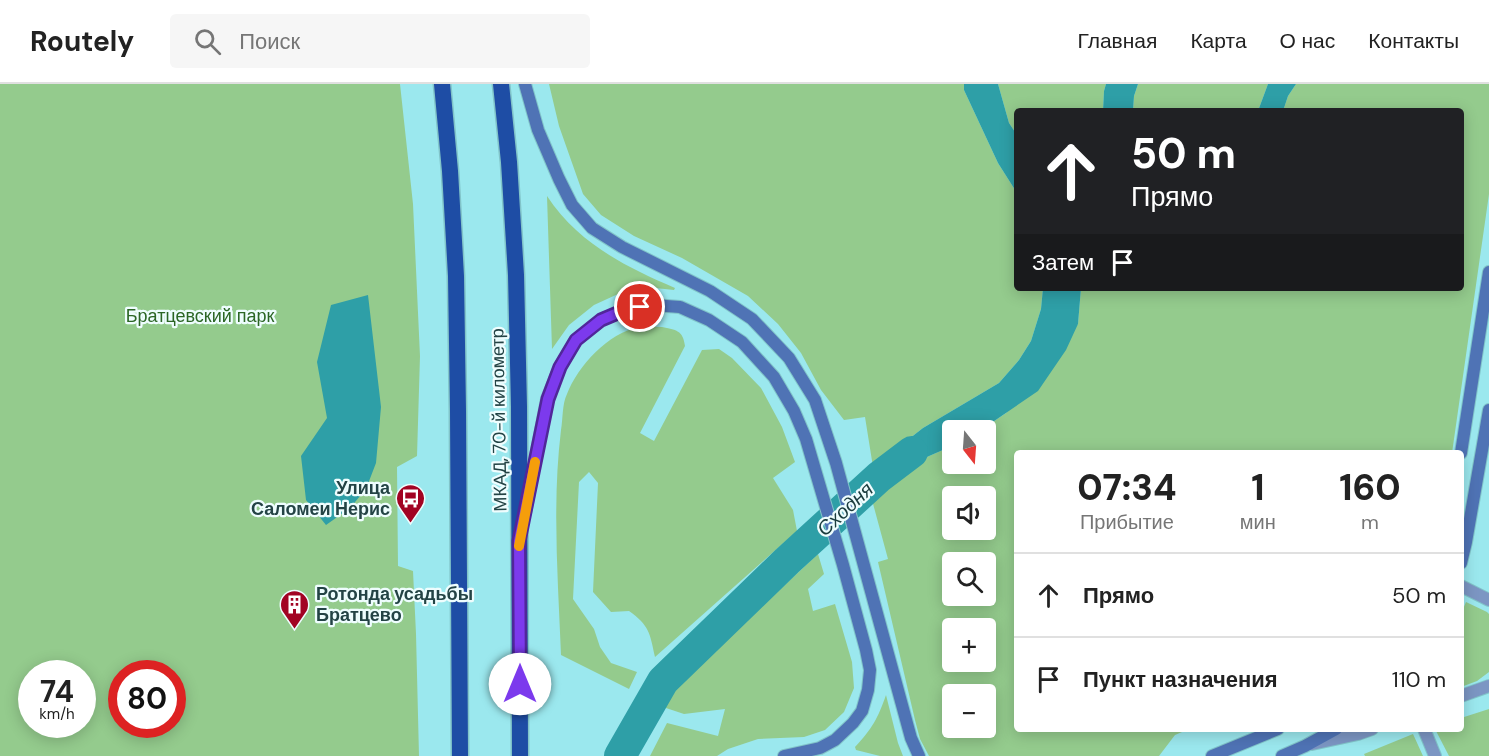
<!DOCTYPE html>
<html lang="ru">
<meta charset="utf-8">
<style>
body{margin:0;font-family:"DM Sans",sans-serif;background:#f6f6f6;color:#222;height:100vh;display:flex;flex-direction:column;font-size:22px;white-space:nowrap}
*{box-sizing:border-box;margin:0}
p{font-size:20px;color:#767676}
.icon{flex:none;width:33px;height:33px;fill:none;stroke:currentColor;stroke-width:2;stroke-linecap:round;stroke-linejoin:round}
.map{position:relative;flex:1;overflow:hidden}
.drawer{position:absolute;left:1014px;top:366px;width:450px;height:282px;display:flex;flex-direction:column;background:#fff;border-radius:6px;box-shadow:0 3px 15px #0003}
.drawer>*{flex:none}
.hud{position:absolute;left:1014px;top:24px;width:450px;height:183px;border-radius:6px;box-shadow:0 3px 15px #0003;background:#202124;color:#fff;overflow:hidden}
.needle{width:39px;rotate:163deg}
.controls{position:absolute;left:942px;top:336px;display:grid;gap:12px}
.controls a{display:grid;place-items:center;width:54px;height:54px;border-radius:6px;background:#fff;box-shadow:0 3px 15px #0003;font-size:30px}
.speed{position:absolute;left:18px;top:576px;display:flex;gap:12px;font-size:30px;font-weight:700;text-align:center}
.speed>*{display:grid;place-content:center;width:78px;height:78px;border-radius:50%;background:#fff;box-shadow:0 3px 15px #0003;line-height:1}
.speed small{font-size:15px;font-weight:400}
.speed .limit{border:9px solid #d22;background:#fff;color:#111}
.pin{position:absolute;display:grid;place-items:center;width:51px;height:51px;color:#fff;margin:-26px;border:3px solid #fff;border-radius:50%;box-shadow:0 2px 6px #0007}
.me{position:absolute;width:66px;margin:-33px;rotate:0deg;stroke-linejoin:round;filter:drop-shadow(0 0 4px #0008)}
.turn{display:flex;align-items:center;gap:21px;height:126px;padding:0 18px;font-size:27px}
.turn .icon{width:78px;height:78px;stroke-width:2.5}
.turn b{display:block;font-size:42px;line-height:51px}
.then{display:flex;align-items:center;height:57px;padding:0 18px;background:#0003;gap:12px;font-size:22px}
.eta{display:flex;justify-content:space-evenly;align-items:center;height:102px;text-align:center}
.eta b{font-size:36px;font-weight:800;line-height:42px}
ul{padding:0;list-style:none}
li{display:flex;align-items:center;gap:18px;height:84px;padding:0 18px;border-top:2px solid #e0e0e0}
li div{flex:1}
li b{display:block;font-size:22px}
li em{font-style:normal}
header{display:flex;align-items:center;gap:36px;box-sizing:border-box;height:84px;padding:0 30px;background:#fff;border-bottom:2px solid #e0e0e0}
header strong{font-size:28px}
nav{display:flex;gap:33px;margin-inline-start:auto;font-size:21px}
.search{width:420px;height:54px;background:#f6f6f6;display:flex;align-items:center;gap:15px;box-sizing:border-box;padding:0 21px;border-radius:6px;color:#767676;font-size:22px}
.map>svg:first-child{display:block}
.green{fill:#94cb8d;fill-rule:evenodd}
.water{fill:#2e9fa7}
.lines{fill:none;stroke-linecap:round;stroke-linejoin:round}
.river{stroke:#2e9fa7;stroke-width:32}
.minor-casing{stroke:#81c4c9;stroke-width:14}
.tertiary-casing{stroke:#81c4c9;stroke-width:14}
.secondary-casing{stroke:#81c4c9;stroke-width:14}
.trunk-casing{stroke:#81c4c9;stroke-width:19}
.minor{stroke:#7c96c3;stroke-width:12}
.tertiary{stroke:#7c96c3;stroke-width:12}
.secondary{stroke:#4f73b5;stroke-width:12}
.trunk{stroke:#1e4da5;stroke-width:16}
.route-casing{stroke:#51269a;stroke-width:15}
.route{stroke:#7c3aed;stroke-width:10}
.slow{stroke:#f59e0b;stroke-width:10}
.labels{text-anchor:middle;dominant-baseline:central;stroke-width:4.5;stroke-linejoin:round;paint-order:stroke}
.park-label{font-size:18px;fill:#2b6624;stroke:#eefdfe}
.street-label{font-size:18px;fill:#234345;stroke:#eefdfe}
.poi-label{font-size:18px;font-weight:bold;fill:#234345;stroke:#eefdfe;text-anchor:end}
.water-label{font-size:20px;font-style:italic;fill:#1a3b3d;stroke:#eefdfe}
</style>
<header>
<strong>Routely</strong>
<div class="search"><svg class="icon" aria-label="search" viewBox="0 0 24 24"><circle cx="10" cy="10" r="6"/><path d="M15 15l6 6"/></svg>Поиск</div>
<nav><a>Главная</a><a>Карта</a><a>О нас</a><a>Контакты</a></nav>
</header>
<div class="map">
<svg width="1489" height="672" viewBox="0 0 1489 672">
<rect width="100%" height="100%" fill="#9be8ee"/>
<path class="green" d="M0 0H400L413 120 420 272 417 372 397 383 398 482 413 487 416 550 419 672H0ZM32 590H82V640H32ZM122 590H172V640H122Z
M549 0H964V6L998 79 1017 109V204H1043L1041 225 1031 257 1019 276 999 299 923 344 873 383 865 333 844 336 821 306 801 269 778 240 748 212 682 174 634 152 601 131 583 110 559 42Z
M998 0H1106L1104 7 1103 27H1017V51L1009 39Z
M1138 0H1268L1258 27H1133L1134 12Z
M1296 0H1489V110L1452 369H1017V645H1189L1175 651 1159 672H929L920 655 915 636 878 478 888 475 872 416 920 376 952 362V380H986V346H981L1006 329 1078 240 1081 204H1461V27H1283L1288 12ZM952 412H986V446H952ZM952 478H986V512H952ZM952 544H986V578H952ZM952 610H986V644H952Z
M547 112C578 159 624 182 675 204L674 206 646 203 618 210 594 221 569 241 552 265Z
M662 243C676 246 683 246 685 262L640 349 654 357 702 266 719 265 732 274 761 304 782 343 795 378 773 394 793 426 797 447 655 573C650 549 649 541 629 527L611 528 593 508 598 399 589 388 579 398 573 515 594 545 600 563 611 579 637 588 629 605 561 571C558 496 552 420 561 346 563 335 562 320 567 310 578 282 608 249 639 243 646 242 654 243 662 243Z
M818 470 824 490 808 505 813 527 835 520 852 578 854 604 844 628 825 646 804 653 758 655 728 665 717 672H650L667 639 718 652 725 625 684 630 663 623 679 600Z
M1466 518 1487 528 1489 530V588L1477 597 1461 603V530Z
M886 611 898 659 903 672H880L856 666 855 663C872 645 878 634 886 611Z
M1489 625V672H1449L1435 645H1461V634Z
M1413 650 1423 672H1365L1364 670Z"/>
<path class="water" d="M964 0H998L1009 39 1017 51V109L998 79 964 6Z
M1106 0H1138L1134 12 1133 27H1103L1104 7Z
M1268 0H1296L1288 12 1283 27H1258Z
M1043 204H1081L1078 240 1066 266 1038 307 981 346H952V362L920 376 885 404 873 383 923 344 999 299 1019 276 1031 257 1041 225Z
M368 211 381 323 376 379 366 405 350 424 326 441 306 416 301 372 327 334 317 278 331 221Z"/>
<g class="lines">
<path class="river" d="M620 672 663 597 787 477 879 393 912 368"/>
<defs>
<path id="minor" d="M1424 645 1435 672"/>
<path id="tertiary" d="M1461 502 1489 516
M1461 612 1489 602
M1312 660 1358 650 1372 645"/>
<path id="secondary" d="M525 0 538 46 559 95 572 121 592 144 622 163 710 207 752 235 789 274 815 316 836 379 911 654 919 672
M1461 369 1489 188
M525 429 547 315 560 283 576 256 601 236 627 225 653 221 680 223 709 236 742 258 774 293 794 327 806 355 843 481 866 566 870 586 868 606 862 627 853 639 835 656 820 664 784 672
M1461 479 1466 458 1489 326
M1212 672 1278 645
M1282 672 1305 662 1336 645"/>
<path id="trunk" d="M442 0 450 87 456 192 458 327 460 672
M501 0 509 78 516 191 519 323 520 672"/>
</defs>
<use href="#minor" class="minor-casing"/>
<use href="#tertiary" class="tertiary-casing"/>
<use href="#secondary" class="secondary-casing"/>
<use href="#trunk" class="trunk-casing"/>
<use href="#minor" class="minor"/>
<use href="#tertiary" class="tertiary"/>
<use href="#secondary" class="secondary"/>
<use href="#trunk" class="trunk"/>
</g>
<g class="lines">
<defs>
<path id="route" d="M520 600 519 457 548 315 560 283 576 256 601 236 627 225 640 223"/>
</defs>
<use href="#route" class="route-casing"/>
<use href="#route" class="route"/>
<path class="slow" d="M519 462 535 378"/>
</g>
<defs>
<symbol id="bus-pin" viewBox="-11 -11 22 30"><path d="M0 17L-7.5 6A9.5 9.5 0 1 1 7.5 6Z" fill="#a20323" stroke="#eefdfe"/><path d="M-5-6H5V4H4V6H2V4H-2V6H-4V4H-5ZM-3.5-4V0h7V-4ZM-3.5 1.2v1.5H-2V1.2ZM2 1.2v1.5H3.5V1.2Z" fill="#fff"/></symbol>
<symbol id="building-pin" viewBox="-11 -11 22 30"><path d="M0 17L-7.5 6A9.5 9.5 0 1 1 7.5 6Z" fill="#a20323" stroke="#eefdfe"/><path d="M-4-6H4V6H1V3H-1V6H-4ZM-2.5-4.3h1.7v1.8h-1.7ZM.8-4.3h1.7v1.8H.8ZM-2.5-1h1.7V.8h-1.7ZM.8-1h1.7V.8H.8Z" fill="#fff"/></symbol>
</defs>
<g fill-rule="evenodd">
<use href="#bus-pin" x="394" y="398" width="33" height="45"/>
<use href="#building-pin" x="278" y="504" width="33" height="45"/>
</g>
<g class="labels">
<g class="park-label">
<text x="200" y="232">Братцевский парк</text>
</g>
<g class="street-label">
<text transform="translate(499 336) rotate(-91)">МКАД, 70-й километр</text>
</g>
<g class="poi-label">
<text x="390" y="404">Улица<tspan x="390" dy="21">Саломеи Нерис</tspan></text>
<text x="316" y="510" text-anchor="start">Ротонда усадьбы<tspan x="316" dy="21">Братцево</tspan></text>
</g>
<g class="water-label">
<text transform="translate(845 425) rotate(-43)">Сходня</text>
</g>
</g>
</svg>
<div class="controls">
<a><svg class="needle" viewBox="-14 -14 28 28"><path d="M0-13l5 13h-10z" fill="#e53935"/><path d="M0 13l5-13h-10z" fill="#767676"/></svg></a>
<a><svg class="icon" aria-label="sound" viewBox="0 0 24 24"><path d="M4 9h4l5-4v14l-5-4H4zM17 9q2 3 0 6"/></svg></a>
<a><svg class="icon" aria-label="search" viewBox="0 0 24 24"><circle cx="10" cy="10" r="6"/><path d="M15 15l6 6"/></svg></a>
<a>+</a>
<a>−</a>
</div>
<div class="speed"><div>74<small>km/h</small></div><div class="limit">80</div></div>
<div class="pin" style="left:640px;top:223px;background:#d93025"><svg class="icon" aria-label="arrive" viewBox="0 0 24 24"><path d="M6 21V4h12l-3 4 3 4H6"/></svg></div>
<svg class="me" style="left:520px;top:600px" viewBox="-20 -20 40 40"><circle r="19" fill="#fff"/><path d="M0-13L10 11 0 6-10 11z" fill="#7c3aed"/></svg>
<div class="hud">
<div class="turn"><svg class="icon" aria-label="ahead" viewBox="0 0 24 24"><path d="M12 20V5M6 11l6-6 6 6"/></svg><div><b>50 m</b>Прямо</div></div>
<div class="then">Затем<svg class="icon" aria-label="arrive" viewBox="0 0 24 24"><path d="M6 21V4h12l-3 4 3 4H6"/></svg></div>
</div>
<section class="drawer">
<div class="eta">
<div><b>07:34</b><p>Прибытие</p></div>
<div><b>1</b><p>мин</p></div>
<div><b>160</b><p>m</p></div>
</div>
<ul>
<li><svg class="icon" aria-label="ahead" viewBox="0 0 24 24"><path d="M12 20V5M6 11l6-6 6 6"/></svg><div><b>Прямо</b></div><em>50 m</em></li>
<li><svg class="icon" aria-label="arrive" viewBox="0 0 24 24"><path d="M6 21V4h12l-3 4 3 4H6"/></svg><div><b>Пункт назначения</b></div><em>110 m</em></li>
</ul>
</section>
</div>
